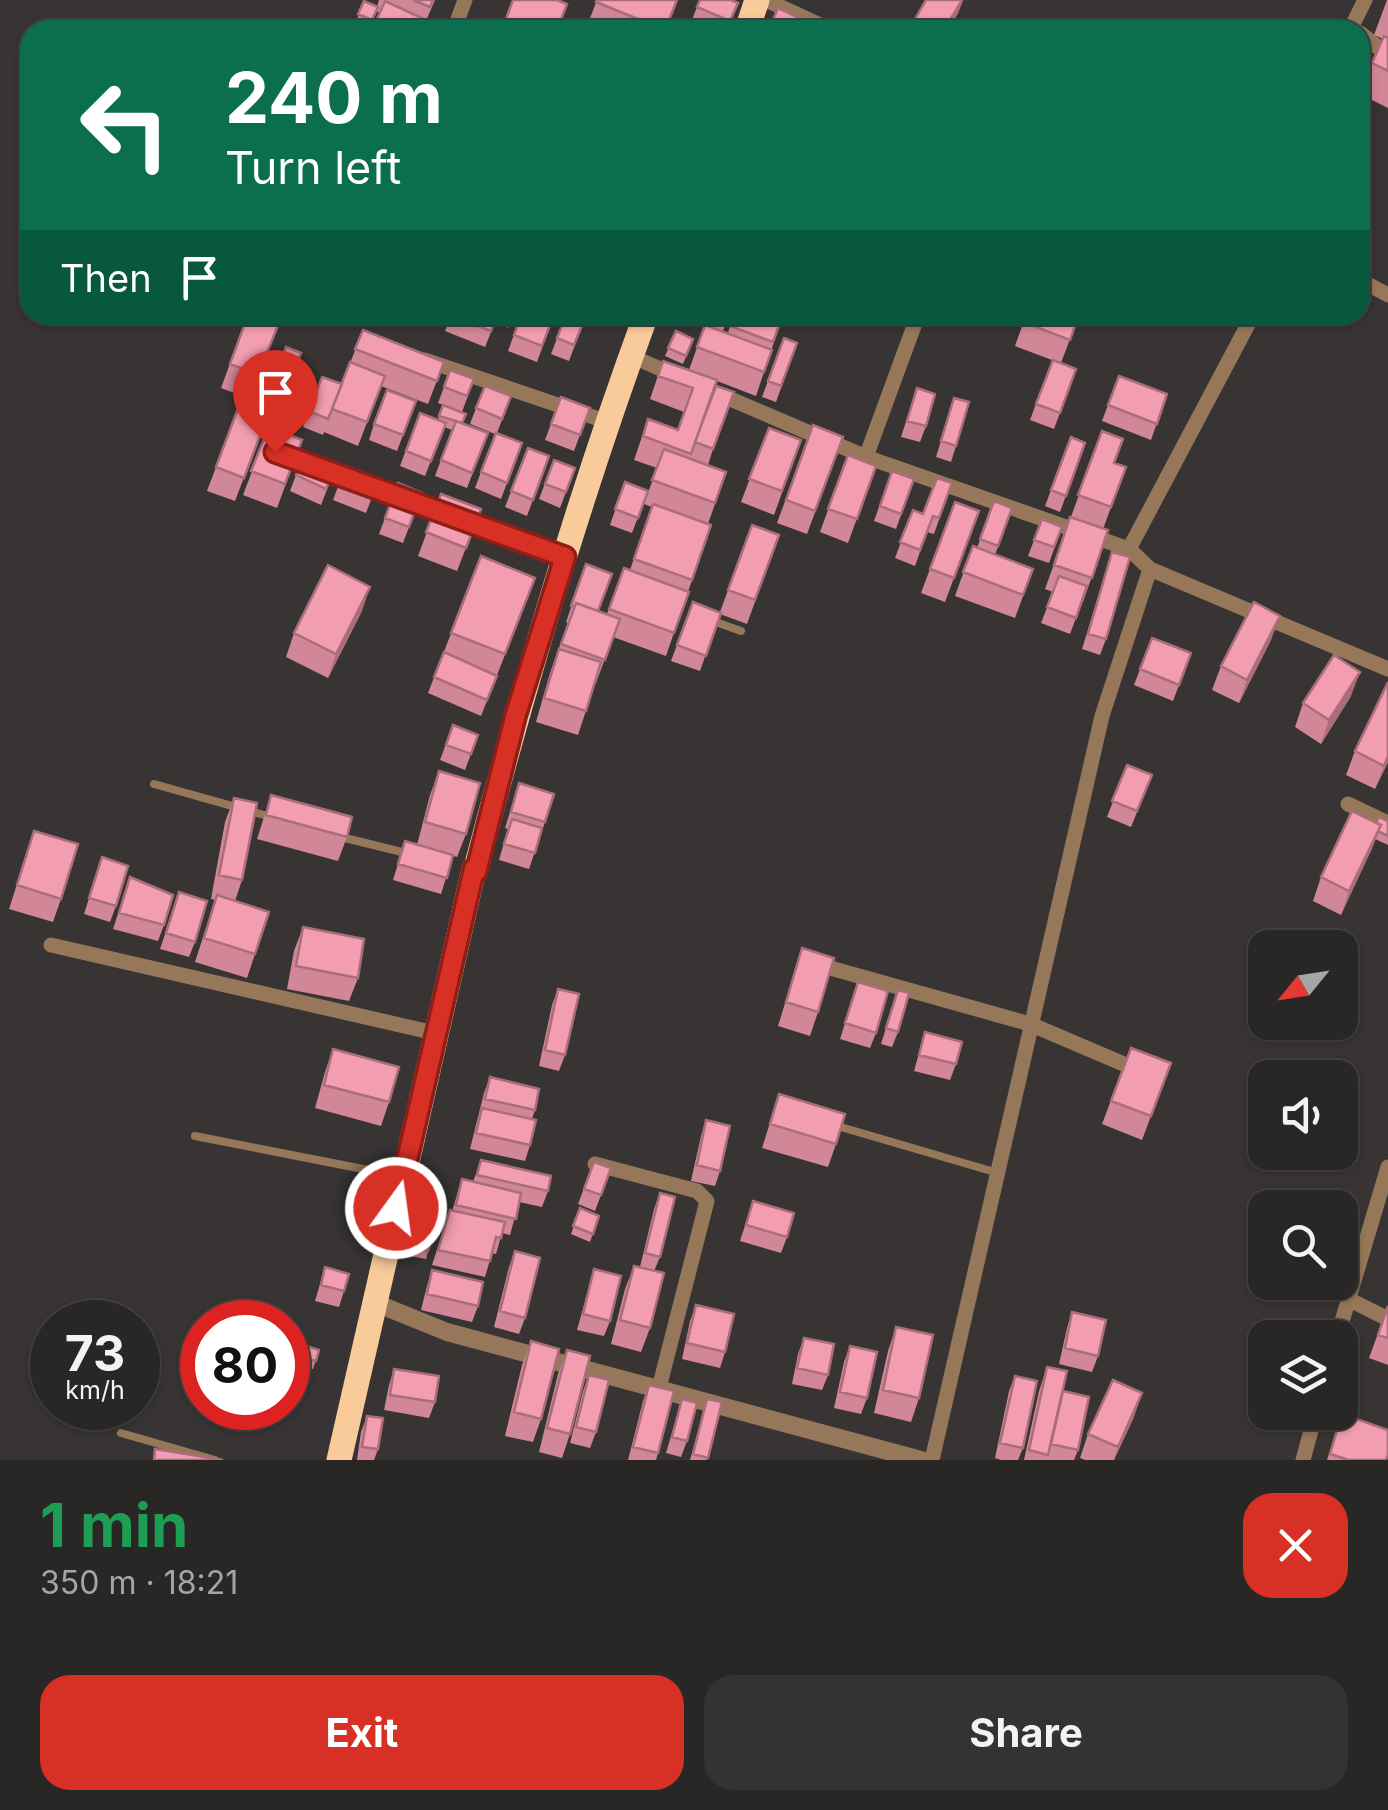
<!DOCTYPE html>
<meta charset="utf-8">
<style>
body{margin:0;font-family:Inter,sans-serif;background:#353332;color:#f1f3f6;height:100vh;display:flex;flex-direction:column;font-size:38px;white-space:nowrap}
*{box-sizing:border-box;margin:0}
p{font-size:32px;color:#a5a5a7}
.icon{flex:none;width:55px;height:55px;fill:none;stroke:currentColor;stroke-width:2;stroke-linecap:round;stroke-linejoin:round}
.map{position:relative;height:1460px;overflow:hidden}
.drawer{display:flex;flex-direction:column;background:#292726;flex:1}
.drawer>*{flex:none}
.guide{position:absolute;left:20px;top:20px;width:1350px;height:305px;border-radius:30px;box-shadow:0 2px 8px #0004,0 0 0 2px #454443;background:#0b6e4f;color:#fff;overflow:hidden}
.needle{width:65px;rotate:240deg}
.fabs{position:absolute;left:1248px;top:930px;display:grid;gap:20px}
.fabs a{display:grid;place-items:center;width:110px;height:110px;border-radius:20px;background:#292726;box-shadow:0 2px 8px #0004,0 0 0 2px #454443;font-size:50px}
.speed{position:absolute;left:30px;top:1300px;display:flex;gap:20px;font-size:50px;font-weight:700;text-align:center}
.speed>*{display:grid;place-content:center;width:130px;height:130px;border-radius:50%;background:#292726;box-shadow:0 2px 8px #0004,0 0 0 2px #454443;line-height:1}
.speed small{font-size:25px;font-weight:400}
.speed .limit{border:15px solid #d22;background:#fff;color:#111}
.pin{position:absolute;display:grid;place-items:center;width:85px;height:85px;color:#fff;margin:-102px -42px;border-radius:50% 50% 50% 0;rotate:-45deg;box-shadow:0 0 10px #0007}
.pin .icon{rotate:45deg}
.me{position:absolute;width:110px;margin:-55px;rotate:14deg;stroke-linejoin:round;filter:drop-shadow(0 0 8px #0008)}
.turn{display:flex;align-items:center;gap:35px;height:210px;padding:0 40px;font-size:45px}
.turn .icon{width:130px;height:130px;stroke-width:2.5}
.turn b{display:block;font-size:70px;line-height:85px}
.then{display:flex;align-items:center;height:95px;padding:0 40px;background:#0003;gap:20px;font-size:38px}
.round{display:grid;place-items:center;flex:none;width:105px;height:105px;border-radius:30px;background:#353332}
.overview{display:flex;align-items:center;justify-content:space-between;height:170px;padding:0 40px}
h1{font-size:60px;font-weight:700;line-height:75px;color:#1e9e55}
.button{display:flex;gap:20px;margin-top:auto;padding:20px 40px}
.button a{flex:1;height:115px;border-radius:30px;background:#d93025;color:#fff;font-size:40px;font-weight:700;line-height:115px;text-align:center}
.button a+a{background:#353332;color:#f1f3f6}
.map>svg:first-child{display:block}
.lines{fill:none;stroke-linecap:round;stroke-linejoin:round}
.service{stroke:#967759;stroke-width:8}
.minor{stroke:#967759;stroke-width:15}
.tertiary{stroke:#967759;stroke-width:18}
.trunk{stroke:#f9ca9a;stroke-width:25}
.wall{fill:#d18797}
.shaded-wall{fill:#aa6e7b}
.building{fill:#f39db0;stroke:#aa6e7b;stroke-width:2.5}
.route-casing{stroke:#8d1f18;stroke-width:25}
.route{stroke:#d93025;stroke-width:18}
</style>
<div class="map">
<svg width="1388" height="1460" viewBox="0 0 1388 1460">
<rect width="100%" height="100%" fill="#373433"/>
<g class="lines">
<path class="service" d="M710 620 741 631
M154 784 271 817
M337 836 406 853
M834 1125 998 1173
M195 1136 399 1176
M121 1433 215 1460"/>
<path class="minor" d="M766 0 831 30
M454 30 465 0
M1350 30 1365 0
M1360 33 1388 55
M1360 280 1388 295
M631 356 679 377
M425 360 611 423
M714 392 866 457 1129 549 1150 569 1388 669
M277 452 565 557
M866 457 918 315
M1129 549 1253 315
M1348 804 1388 823
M51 945 439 1034
M816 964 1030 1024 1140 1071
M595 1164 697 1191 707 1201 659 1388
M1348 1299 1388 1319
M1337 1338 1388 1167
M932 1460 1102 716 1150 569
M1303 1460 1316 1412"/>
<path class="tertiary" d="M373 1302 447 1332 921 1460"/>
<path class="trunk" d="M747 30 757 0
M339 1460 474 869 475 872C524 684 579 497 646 315"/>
</g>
<path class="wall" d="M379 0H435L422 30H373L380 13 376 11 369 28 356 22 364 1 377 7Z
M597 0H678L666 30H593V28L587 26Z
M700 0 738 3 727 30H708L691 22Z
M963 0 958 13 948 30H910L914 21Z
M1387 0H1388V108L1360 94 1372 63 1383 39 1374 35Z
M248 315 279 323 250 399 221 388Z
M451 315H514L508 328 495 322 485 347 445 331Z
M521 315H554L537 362 508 351Z
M566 315 586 316 569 361 551 354Z
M673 315H702L699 325Z
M712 315H729L723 331 728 333 730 326 783 315 756 396 717 381 689 458 716 386 713 449 708 465 726 472 708 524 711 525 666 656 613 637 596 683H595L578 735 536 722 550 673 568 623 566 622 586 564 598 611 607 614 624 568 630 570 652 507 644 504 657 468 634 460 648 419 678 430 684 412 650 399 663 361 689 370 705 325 708 326Z
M855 315H878L874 324Z
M1026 315H1079L1061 363 1076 369 1054 429 1030 420 1052 360 1015 346Z
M363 330 444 362 428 404 381 386 358 446 324 432 328 421 323 435 303 427 322 377 338 394Z
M676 331 693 339 683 364 665 356Z
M784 338 797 343 776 402 762 397Z
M286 347 301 353 280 410 265 404Z
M474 379 462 412 438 403 444 387Z
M917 388 926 426 920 442 901 437Z
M1167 394 1151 440 1102 421 1108 405Z
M511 396 497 433 522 443 501 499 475 488 495 434 470 424 476 408Z
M561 397 590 408 574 451 545 440Z
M954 398 956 446 951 462 936 457Z
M416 401 397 451 369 440 374 424Z
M443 405 463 423 488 433 467 488 435 476 452 430 444 427 425 476 400 466 420 413 438 420Z
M239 406 267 417 235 501 207 491Z
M813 425 843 437 807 534 777 523Z
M269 427 302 440 277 508 243 495Z
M769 428 801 440 774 515 741 502Z
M1102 431 1114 463 1126 467 1103 529 1108 530 1083 602H1082L1070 634 1041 623 1053 592 1045 589Z
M1071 437 1085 443 1060 512 1045 506Z
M528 448 549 456 527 516 505 507Z
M848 455 876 466 848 543 820 532Z
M554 460 575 468 560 508 539 499Z
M336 466 321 505 290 491 296 475Z
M344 471 377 484 366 513 333 500Z
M892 471 914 479 896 529 874 521Z
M625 482 648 491 632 533 610 525Z
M952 483 934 534 927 532 915 566 895 558 913 510 923 514Z
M422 493 403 543 379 534 385 518Z
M441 494 481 509 457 571 418 556Z
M994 501 1012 508 995 555 1033 569 1015 618 955 596 973 546 977 548Z
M955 502 979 511 945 602 921 593Z
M1042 519 1062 527 1049 563 1028 556Z
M752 525 779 535 747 624 720 614 700 671 671 661 693 602 720 612Z
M1112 552 1106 639 1100 655 1082 649Z
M481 556 535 578 481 716 428 693Z
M362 611 328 678 286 657 294 633Z
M1152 638 1191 653 1173 701 1134 685Z
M1271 640 1239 703 1212 690 1221 666Z
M1388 682V762L1375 789 1346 775 1355 751Z
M1351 696 1321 744 1295 727 1303 703Z
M453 725 478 735 465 770 440 760Z
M1127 765 1152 775 1131 827 1107 817Z
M439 771 466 834 457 857 453 856 441 894 393 880 405 841 417 845 430 795Z
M519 783 545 822 529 869 499 860 508 829 505 828Z
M271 795 347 837 338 861 257 839Z
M234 798 242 880 235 901 255 954 247 978 195 962 215 900 211 899 225 822Z
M1388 821V845L1375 839 1341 915 1313 901 1321 877 1376 823Z
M34 831 61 899 53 922 9 909Z
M102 857 116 906 110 922 84 914Z
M130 877 164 925 158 941 113 929Z
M179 892 195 942 189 957 160 949Z
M303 927 358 978 349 1001 287 989 294 951Z
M802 948 818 1012 810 1036 778 1026Z
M858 982 876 1033 870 1048 840 1039Z
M558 989 565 1055 559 1071 539 1066 552 1005Z
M898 990V1032L892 1047 881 1044Z
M925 1032 956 1064 950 1080 914 1071Z
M1131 1048 1171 1063 1142 1140 1102 1124Z
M333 1049 389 1102 381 1126 315 1108 325 1072Z
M490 1077 535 1110 532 1119 530 1145 525 1161 470 1149 484 1093Z
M779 1094 836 1144 828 1167 762 1148Z
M706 1120 720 1171 715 1186 691 1181 701 1136Z
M481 1160 548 1191 542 1207 519 1202 510 1235 502 1233 496 1254 492 1253 485 1277 432 1265 450 1210 452 1211 462 1179 473 1182Z
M594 1162 611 1168 595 1211 578 1204Z
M362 1173 379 1177 373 1199 356 1194Z
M660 1193V1257L654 1271 650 1328 641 1352 611 1344 625 1289 634 1266 640 1267 654 1209Z
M753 1201 787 1237 781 1253 740 1241Z
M580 1208 599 1216 590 1242 571 1234Z
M416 1237 428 1251 426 1259 410 1256Z
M515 1251 525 1318 519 1334 494 1327 509 1267Z
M325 1267 344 1291 339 1307 315 1301Z
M594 1269 610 1321 604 1336 577 1330Z
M432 1270 478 1306 472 1322 421 1310 427 1286Z
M696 1305 725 1352 720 1368 682 1359 690 1321Z
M1388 1306V1365L1369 1358Z
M1072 1312 1098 1356 1092 1372 1059 1364 1067 1328Z
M896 1327 919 1398 911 1422 874 1413 888 1351Z
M804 1338 828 1375 822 1390 792 1384 798 1354Z
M531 1341 541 1419 533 1442 505 1436 522 1365Z
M303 1345 319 1350 313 1369 297 1365Z
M850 1346 867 1398 861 1414 834 1408 844 1362Z
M567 1350 570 1434 562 1458 539 1452 558 1374Z
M1047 1367 1063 1391 1078 1450 1074 1460H1024L1039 1391Z
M394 1369 435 1402 429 1418 384 1410 389 1385Z
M589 1375 596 1432 590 1448 570 1443 583 1391Z
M1015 1376 1023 1448 1018 1460H1001L995 1458 1009 1391Z
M649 1385 658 1453 656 1460H628L643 1401Z
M682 1399 687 1441 681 1457 666 1453Z
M707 1399 722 1402 707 1460H690Z
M1342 1414 1386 1460H1327Z
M367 1416 378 1449 374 1460H357L361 1432Z
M1134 1417 1114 1460H1085L1080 1458 1088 1434Z"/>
<path class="shaded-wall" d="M963 0 958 13 948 30H944Z
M370 587 362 611 328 678 336 654Z
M1280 616 1271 640 1239 703 1247 680Z
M1360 672 1351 696 1321 744 1329 720Z
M1388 756V762L1375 789 1384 766Z
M1381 825 1372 849 1341 915 1349 891Z
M1142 1393 1134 1417 1113 1460 1118 1447Z"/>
<path class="building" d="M413 0H433L430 7Z
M513 0H557L567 4 557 30H502Z
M597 0H677L665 30 596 2Z
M700 0H731L738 3 730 21 697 7Z
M926 0H962L944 30H929L914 21Z
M364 1 378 7 372 20 358 14Z
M385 1 426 20 422 30H400L377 19Z
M778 8 825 30H776L770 27Z
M1384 36 1388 38V71L1372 63Z
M248 315H258L279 323 258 375 230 364Z
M451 315H497L491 331Z
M521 315H554L542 346 514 335Z
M566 315 586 316 574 345 557 338Z
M714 315H729L727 320Z
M734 315H783L773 342 730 326Z
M1026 315H1079L1070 340 1023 322Z
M705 325 772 350 764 372 697 347Z
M363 330 444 362 437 381 355 349Z
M676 331 693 339 686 356 668 348Z
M784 338 797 343 781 386 768 381Z
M286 347 301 353 285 394 271 388Z
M1053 360 1076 369 1060 413 1036 404Z
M663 361 717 380 691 454 643 436 648 419 678 430 693 388 658 376Z
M350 362 385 376 367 422 332 409Z
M450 370 474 379 467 396 444 387Z
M1119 376 1167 394 1157 424 1108 405Z
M322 377 342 384 328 419 309 411Z
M485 386 511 396 502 419 476 408Z
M716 386 734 392 713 449 695 442Z
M917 388 935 394 926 426 907 421Z
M387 390 416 401 403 435 374 424Z
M561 397 590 408 580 435 551 424Z
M954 398 969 402 956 446 941 441Z
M443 405 466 414 462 423 439 416Z
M239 406 267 417 244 478 216 467Z
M420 413 446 423 431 461 406 451Z
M456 421 488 433 472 473 441 460Z
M813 425 843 437 815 511 786 500Z
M269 427 302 440 285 484 251 471Z
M769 428 801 440 782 491 749 479Z
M1102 431 1123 439 1114 463 1126 467 1111 507 1078 495Z
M496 433 522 443 507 483 481 472Z
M1071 437 1085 443 1066 496 1051 490Z
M528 448 549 456 533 500 511 491Z
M664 449 726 472 715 503 652 480Z
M306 453 336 466 326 489 296 475Z
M848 455 876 466 857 519 828 509Z
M554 460 575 468 566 492 545 484Z
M344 471 377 484 372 497 339 484Z
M892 471 914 479 901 514 880 506Z
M937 478 952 483 939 518 933 516 920 550 900 542 913 510 923 514Z
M625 482 648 491 638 518 615 509Z
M398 483 422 493 409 527 385 518Z
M441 494 481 509 466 548 426 532Z
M994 501 1012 508 998 546 980 539Z
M955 502 979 511 954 578 930 569Z
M653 504 711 525 692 580 634 559Z
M1070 517 1108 530 1092 578 1054 565Z
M1042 519 1062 527 1054 547 1034 540Z
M752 525 779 535 755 600 728 590Z
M973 546 1033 569 1023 595 963 572Z
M1112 552 1130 557 1106 639 1088 634Z
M481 556 535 578 505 654 451 633Z
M586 564 612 574 598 611 576 603 574 607 571 606Z
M328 565 370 587 336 654 294 633Z
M624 568 689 592 674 633 609 609Z
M1059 576 1087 586 1076 618 1047 607Z
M693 602 721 613 706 656 677 645Z
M1254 602 1280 616 1247 680 1221 666Z
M576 603 620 619 605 660 561 644Z
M1152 638 1191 653 1179 685 1140 669Z
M559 649 601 662 586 711 544 698Z
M444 652 497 676 487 700 434 677Z
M1334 655 1360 672 1329 720 1303 703Z
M1388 682V756L1384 766 1355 751Z
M453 725 478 735 471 754 446 745Z
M1127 765 1152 775 1137 811 1112 801Z
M439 771 480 783 466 834 425 822Z
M519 783 554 794 545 822 511 812Z
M271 795 352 817 347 837 266 815Z
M234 798 257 803 242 880 219 875Z
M1352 811 1381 825 1349 891 1321 877Z
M1379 817 1388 821V836L1378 831 1381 825 1376 823Z
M512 819 542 828 535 853 504 844Z
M34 831 78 844 61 899 17 885Z
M405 841 453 855 447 878 398 864Z
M102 857 128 866 116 906 89 898Z
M130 877 173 895 164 925 119 913Z
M179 892 207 901 195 942 166 933Z
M217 895 269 912 255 954 204 938Z
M303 927 364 939 358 978 296 966Z
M802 948 834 958 818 1012 786 1002Z
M858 982 888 991 876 1033 845 1023Z
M558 989 579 994 565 1055 545 1050Z
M898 990 909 993 898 1032 886 1028Z
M925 1032 962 1042 956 1064 919 1055Z
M1131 1048 1171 1063 1151 1116 1111 1101Z
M333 1049 399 1067 389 1102 324 1085Z
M490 1077 539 1089 535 1110 485 1099Z
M779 1094 845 1114 836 1144 770 1124Z
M482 1108 536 1120 530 1145 476 1133Z
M706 1120 730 1126 720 1171 697 1165Z
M481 1160 551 1176 548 1191 477 1175Z
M594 1162 611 1168 601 1195 584 1189Z
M362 1173 379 1177 376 1191 359 1186Z
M462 1179 521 1193 516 1219 456 1205Z
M660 1193 675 1197 660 1257 645 1253Z
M753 1201 794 1213 787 1237 746 1225Z
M580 1208 599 1216 593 1234 573 1226Z
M450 1210 505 1222 501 1238 496 1237 490 1261 438 1250Z
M416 1237 431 1240 428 1251 413 1248Z
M515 1251 540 1258 525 1318 500 1311Z
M634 1266 664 1273 650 1328 620 1320Z
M325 1267 349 1274 344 1291 321 1285Z
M594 1269 621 1276 610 1321 583 1314Z
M432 1270 483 1282 478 1306 427 1294Z
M696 1305 734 1314 725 1352 687 1343Z
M1388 1306V1338L1378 1335Z
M1072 1312 1106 1320 1098 1356 1065 1348Z
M896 1327 933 1335 919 1398 883 1390Z
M804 1338 834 1344 828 1375 797 1368Z
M531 1341 559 1349 541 1419 514 1412Z
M303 1345 319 1350 316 1361 300 1357Z
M850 1346 877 1352 867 1398 840 1392Z
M567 1350 590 1356 570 1434 547 1428Z
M1047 1367 1067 1371 1048 1455 1029 1450Z
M394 1369 439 1376 435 1402 390 1395Z
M589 1375 609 1380 596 1432 576 1427Z
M1015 1376 1037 1381 1023 1448 1000 1443Z
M1113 1380 1142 1393 1118 1447 1088 1434Z
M649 1385 674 1391 658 1453 633 1447Z
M1063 1391 1089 1397 1078 1450 1051 1444Z
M682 1399 697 1403 687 1441 672 1437Z
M707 1399 722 1402 708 1458 693 1454Z
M1342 1414 1388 1430V1454L1386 1460H1349L1330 1454Z
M367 1416 383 1418 378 1449 362 1447Z
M155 1449 223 1460H154Z"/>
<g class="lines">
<defs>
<path id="route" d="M275 452 565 557 516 714 476 872 474 869 396 1208"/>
</defs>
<use href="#route" class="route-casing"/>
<use href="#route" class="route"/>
</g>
</svg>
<div class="fabs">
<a><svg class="needle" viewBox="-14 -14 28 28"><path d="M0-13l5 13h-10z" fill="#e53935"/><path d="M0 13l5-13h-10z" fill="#a5a5a7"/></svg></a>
<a><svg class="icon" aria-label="sound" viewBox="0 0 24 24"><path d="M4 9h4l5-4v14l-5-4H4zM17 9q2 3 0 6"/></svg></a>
<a><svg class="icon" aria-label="search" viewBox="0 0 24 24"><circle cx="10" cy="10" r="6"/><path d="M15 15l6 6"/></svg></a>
<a><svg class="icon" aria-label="layers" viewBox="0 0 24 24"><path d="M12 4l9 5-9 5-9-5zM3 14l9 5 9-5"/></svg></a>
</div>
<div class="speed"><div>73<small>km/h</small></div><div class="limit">80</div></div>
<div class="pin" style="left:275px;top:452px;background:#d93025"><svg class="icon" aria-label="arrive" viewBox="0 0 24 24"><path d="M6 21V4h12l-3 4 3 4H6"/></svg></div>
<svg class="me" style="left:396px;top:1208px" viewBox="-20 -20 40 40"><circle r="17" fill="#d93025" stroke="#fff" stroke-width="3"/><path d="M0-11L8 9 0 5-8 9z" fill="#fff"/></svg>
<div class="guide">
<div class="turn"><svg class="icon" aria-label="left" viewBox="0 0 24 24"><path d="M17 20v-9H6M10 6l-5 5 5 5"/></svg><div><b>240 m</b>Turn left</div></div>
<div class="then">Then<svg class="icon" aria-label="arrive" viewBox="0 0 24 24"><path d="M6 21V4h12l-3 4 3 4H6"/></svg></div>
</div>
</div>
<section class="drawer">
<div class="overview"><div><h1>1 min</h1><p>350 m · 18:21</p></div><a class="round" style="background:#d93025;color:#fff"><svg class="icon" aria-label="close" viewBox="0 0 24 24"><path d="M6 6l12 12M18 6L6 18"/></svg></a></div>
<div class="button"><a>Exit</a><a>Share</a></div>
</section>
